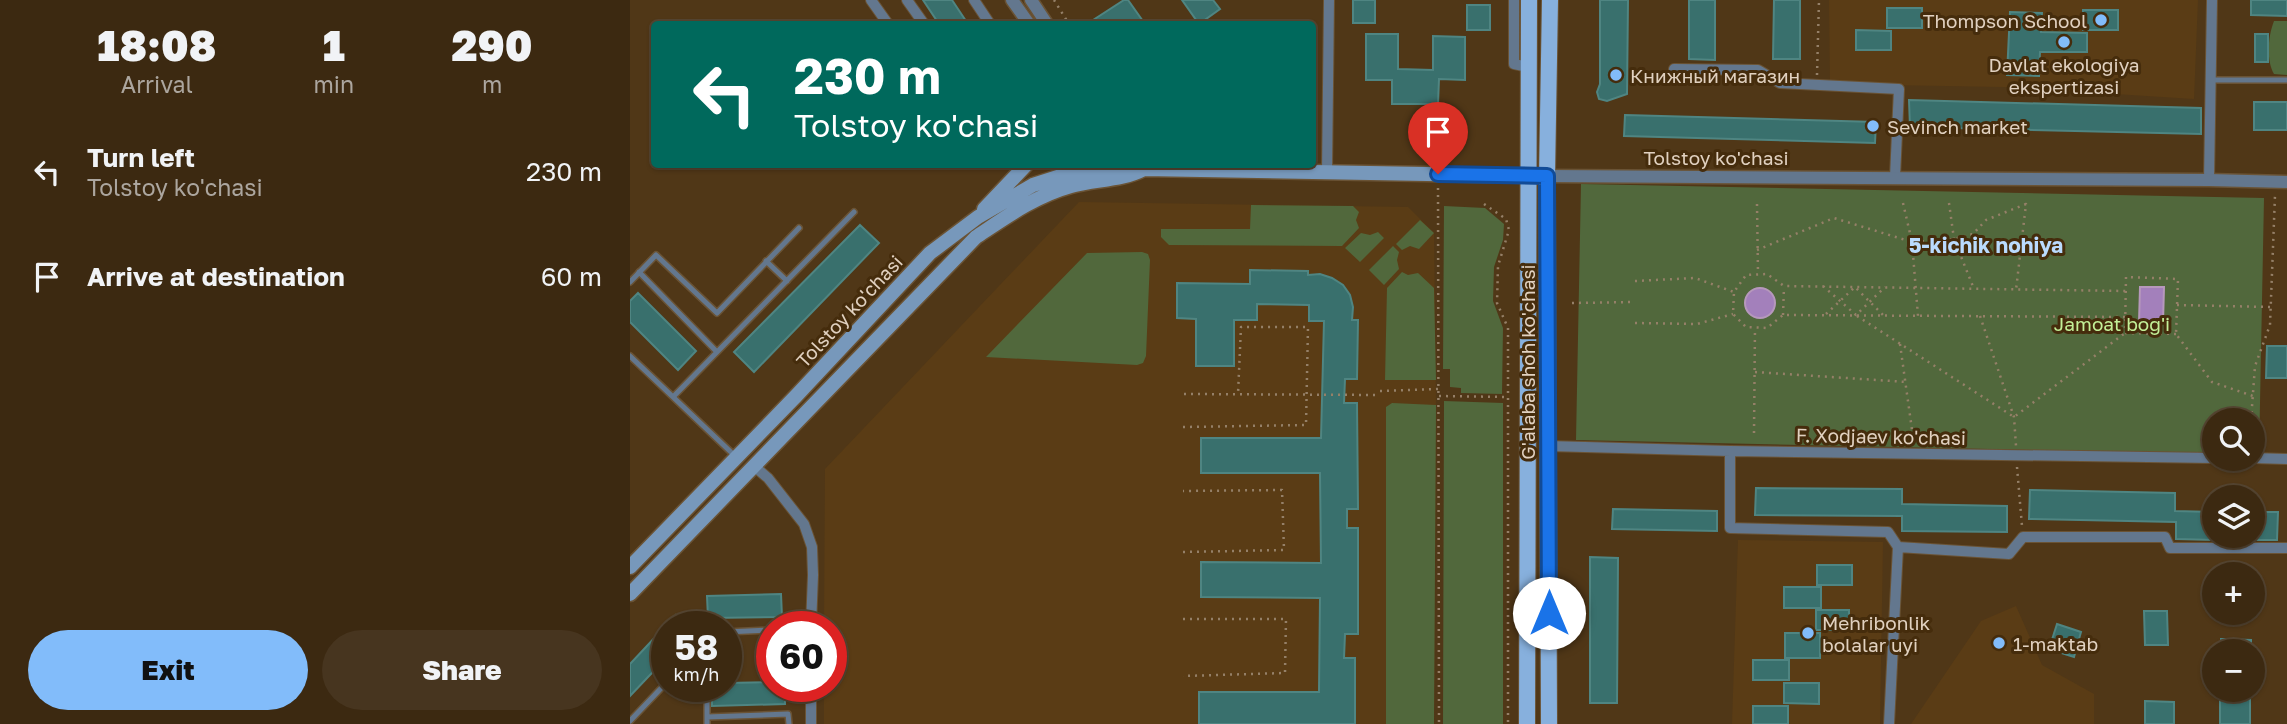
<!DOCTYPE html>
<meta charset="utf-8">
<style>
body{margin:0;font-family:"Golos Text",sans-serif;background:#47351f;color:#f1f3f6;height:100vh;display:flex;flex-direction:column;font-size:26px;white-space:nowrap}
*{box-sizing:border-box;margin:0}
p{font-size:23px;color:#aca69f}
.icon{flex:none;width:38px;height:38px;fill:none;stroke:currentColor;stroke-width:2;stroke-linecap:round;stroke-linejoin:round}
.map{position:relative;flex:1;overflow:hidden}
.panel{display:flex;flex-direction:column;background:#3c2911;width:630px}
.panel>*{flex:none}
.banner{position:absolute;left:21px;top:21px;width:665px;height:147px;border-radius:7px;box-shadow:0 2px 5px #0004,0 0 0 2px #554531;background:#00695c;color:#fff;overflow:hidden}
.fabs{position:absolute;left:1572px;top:408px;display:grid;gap:14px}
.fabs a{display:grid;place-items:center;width:63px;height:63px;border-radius:50%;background:#3c2911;box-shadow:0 2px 5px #0004,0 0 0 2px #554531;font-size:35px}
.speed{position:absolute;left:21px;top:611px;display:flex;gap:14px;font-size:35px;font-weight:700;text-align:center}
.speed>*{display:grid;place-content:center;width:91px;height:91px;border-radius:50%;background:#3c2911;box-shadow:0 2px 5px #0004,0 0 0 2px #554531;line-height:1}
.speed small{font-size:18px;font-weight:400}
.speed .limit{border:10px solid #d22;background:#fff;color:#111}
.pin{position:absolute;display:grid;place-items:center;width:60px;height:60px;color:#fff;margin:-72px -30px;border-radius:50% 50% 50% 0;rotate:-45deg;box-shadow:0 0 7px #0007}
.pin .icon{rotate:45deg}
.me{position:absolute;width:77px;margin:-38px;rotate:0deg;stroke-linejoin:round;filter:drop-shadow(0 0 5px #0008)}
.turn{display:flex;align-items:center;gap:24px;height:147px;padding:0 28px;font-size:32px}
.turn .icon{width:91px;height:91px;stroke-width:2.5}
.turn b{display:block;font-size:49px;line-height:60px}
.eta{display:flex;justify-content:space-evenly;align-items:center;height:119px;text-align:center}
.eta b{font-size:42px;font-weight:800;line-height:49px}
.primary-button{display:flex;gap:14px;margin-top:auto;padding:14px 28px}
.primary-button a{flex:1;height:80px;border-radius:42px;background:#82bcfa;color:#111;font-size:28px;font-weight:800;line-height:80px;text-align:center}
.primary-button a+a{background:#47351f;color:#f1f3f6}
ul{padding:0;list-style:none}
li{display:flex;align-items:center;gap:21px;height:105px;padding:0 28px}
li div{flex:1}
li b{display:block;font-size:26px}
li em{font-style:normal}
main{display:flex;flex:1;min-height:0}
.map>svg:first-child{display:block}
.built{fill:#5a3c15}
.green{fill:#51683c}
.water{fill:#a380bb;stroke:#b698bc;stroke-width:2}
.building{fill:#39706d;stroke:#4f8582;stroke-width:2}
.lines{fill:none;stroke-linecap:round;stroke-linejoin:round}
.service-casing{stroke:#6a5335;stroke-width:8}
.minor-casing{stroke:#6a5335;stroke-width:12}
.tertiary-casing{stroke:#6a5335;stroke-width:15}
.secondary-casing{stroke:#6a5335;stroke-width:17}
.primary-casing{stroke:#6a5335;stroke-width:18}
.path{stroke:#958068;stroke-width:2.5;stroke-dasharray:2 5;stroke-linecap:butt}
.service{stroke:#63778e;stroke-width:5}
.minor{stroke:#63778e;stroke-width:10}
.tertiary{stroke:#63778e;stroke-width:12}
.secondary{stroke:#7798bb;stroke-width:14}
.primary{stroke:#87b0dd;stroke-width:16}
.route-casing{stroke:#114b97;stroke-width:18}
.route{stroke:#1a73e8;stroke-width:12}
.poi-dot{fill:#82bcfa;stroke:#452c0c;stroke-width:2.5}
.labels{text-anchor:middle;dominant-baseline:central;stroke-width:6;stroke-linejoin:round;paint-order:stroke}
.poi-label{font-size:19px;fill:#e1d1c0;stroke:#452c0c;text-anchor:start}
.street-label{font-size:19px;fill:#e1d1c0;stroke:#452c0c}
.park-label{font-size:19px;fill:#c3f098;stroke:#452c0c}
.neighbourhood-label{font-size:21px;font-weight:bold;fill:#badbfe;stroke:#452c0c}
</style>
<main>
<section class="panel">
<div class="eta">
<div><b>18:08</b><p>Arrival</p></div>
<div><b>1</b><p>min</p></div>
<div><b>290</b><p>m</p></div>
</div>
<ul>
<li><svg class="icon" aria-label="left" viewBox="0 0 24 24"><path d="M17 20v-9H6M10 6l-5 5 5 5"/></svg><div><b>Turn left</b><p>Tolstoy ko'chasi</p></div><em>230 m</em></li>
<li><svg class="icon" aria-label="arrive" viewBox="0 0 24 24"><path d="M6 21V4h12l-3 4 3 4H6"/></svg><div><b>Arrive at destination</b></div><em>60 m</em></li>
</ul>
<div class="primary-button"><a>Exit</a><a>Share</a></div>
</section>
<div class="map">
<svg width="1657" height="724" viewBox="0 0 1657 724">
<rect width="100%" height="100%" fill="#503717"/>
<path class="built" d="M1199 0H1568L1564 99 1373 87 1200 84Z
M449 202 778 207 804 233 806 405 804 724H194V686H201V626H194L195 469Z
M1108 540 1253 542 1250 724H1102Z
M1386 606 1412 665 1464 694V724H1281L1351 621Z"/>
<path class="green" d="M1644 21H1657V75L1644 74C1636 60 1638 36 1644 21Z
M951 184 1634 198 1629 455H1622V420H1584V454L946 440Z
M621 205 723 206 729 212 726 220 729 228 712 246 539 245 531 237V229H620Z
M814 206 855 208 874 224 873 240 864 267 863 301 873 328 872 394 831 393V388L820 387V369H813Z
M790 220 804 233 789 249 780 246 772 250 766 244Z
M748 232 754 238 730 262 715 248 731 233 740 235Z
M763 246 769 252 767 260 769 269 754 285 739 270Z
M512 252 518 254 520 260 516 356 513 363 507 365 356 357 457 253Z
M772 272 778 275 788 273 804 288 806 380H755L757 288Z
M814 401 873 403V724H813Z
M762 403 806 405 804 724H756V407Z"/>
<path class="water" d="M1510 287H1534L1533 323H1509Z
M1115 303a15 15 0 1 1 30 0a15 15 0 1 1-30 0Z"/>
<path class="building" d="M293 0H322L338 24H309Z
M494 0H498L515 24H457Z
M552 0H583L590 9 569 24Z
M723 0H745V23H723Z
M970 0H998L997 94 977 101 969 99 967 92 970 84Z
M1059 0H1085V60L1059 59Z
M1144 0H1170V59H1143Z
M1621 0H1657V16L1621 15Z
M837 5H860V30H837Z
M1257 8H1292V28H1257Z
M1453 10H1488V30H1453Z
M1380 12 1412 13 1411 32 1457 33V52H1410L1409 76 1377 75Z
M1226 30 1261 31V50H1226Z
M736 34H768V69L803 70V36L835 37V80L809 79 808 104H762V80H736Z
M1625 34H1638V62H1625Z
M1279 100 1571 108V134L1280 127Z
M1624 102H1657V130H1624Z
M995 115 1246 122 1245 143 994 136Z
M230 225 249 243 124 372 104 352Z
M620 270 678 271V275L690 274 702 278 713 285 720 295 723 307 722 320H728L727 379H715L714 403H727L728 509H717V528H728V634H715L714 658H725V724H569V692H689L690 598 571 597V562L691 563 690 473H571V438H691L694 321H679V305L627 304V320H604V366H566V319L547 318V283L620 284Z
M8 293 66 351 48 370 0 322V301Z
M1637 346H1657V378H1636Z
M1126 488 1272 489V504L1377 506V532L1272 531V516L1125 515Z
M1400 490 1545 493V511L1584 512V540L1546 539V522L1399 519Z
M983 509 1087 511V531L982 529Z
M1622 512H1648L1647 540H1622Z
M960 557 988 558 987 703H960Z
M1187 565H1222V585H1187Z
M1154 587H1191V608H1154Z
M151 594 152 617 78 618 77 596Z
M1186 610H1219V630H1186Z
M1514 611H1537L1538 645H1515Z
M46 615 59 626H37V657L0 696V664Z
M1427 624 1451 632 1444 657 1419 649Z
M1155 633H1190V658H1155Z
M1591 639 1621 640V651H1591Z
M1123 660H1159V680H1123Z
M142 682V686H155V704L82 706V686H96V683Z
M1154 683H1189V704L1154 703Z
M1590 690H1620V724H1590Z
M1515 701 1544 702V724H1515Z
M1123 706H1158V724H1123Z"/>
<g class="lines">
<defs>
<path id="service" d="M1581 80H1657
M136 261 157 281
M9 272 87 352
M0 282 26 255 87 313 169 228
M0 356 104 455
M43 397 224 212
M96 632 142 630
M77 717 158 714 159 724
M0 721 37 682
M77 724V686"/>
<path id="minor" d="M241 0 258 24
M277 0 294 24
M344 0 360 24
M884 0V64L898 67
M1044 69 1128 70 1150 83 1269 89 1265 177
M697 173 699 0
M1579 180 1582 0
M918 446 1100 451 1584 458
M1100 451V528L1258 532 1268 547 1259 724
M1622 458 1657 459
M125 467 138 478 174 524 182 547 183 575 181 626
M1268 547 1379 554 1393 537H1535L1540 548H1657
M181 686V724"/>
<path id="tertiary" d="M382 0 399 24
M401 0 417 24
M917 176 1579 180 1657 182"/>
<path id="secondary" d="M354 209 397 164
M0 567 166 396 300 253 348 217 403 185 440 173 500 165 514 169 908 176
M0 594 346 237C376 217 405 196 441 186 465 179 491 181 514 169"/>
<path id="primary" d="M897 724 899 0
M919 724 917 176 920 0"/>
</defs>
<use href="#service" class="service-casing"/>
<use href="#minor" class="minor-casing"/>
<use href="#tertiary" class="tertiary-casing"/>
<use href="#secondary" class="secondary-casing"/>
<use href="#primary" class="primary-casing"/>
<path class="path" d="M424 0 439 24
M1187 75 1189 0
M808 188 809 724
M1273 203 1282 242 1288 316
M1319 203 1324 239 1344 289
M854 204 876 219 879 230 868 266 867 303 878 328V724
M1127 204 1128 274
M1127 250 1204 218 1282 242 1324 239 1343 234 1356 220 1396 204 1386 290
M1005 281 1065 278 1104 292
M1193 286 1226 315 1255 287
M942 303 1005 302
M1547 305 1641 307
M1196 314 1225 287 1254 316
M1153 315 1154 287
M1227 316 1384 417 1495 333
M1350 316 1384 417 1386 446
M1495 317 1153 315 1137 328 1116 327 1103 314 1104 292 1116 275 1137 274 1154 286 1496 291
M1005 323 1067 324 1103 314
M1546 334 1495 333 1496 277 1548 279 1546 334 1582 382 1623 396
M1270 344 1284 444
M1125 372 1277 382
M750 391 809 389
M554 394 750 395
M809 396 878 397
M1621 420 1625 366 1640 325 1645 195
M553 427 676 425 678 327H611L608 394
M1124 433 1125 328
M1387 467 1392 526
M553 552 654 550 652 490 553 491
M553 619H656L655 673 553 676"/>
<use href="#service" class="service"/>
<use href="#minor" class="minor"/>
<use href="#tertiary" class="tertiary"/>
<use href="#secondary" class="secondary"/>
<use href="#primary" class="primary"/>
</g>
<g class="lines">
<defs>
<path id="route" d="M808 174 917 176 919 613"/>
</defs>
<use href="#route" class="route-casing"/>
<use href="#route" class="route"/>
</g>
<g class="poi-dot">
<circle cx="1471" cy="20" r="7"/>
<circle cx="1434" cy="42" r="7"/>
<circle cx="986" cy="75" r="7"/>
<circle cx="1243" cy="126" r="7"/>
<circle cx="1178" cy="633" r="7"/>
<circle cx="1369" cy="643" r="7"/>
</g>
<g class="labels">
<g class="poi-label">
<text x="1457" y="20" text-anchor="end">Thompson School</text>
<text x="1434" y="64" text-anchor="middle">Davlat ekologiya<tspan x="1434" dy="22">ekspertizasi</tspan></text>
<text x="1000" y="75">Книжный магазин</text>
<text x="1257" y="126">Sevinch market</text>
<text x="1192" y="622">Mehribonlik<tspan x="1192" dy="22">bolalar uyi</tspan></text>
<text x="1383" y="643">1-maktab</text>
</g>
<g class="street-label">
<text x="1086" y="157">Tolstoy ko'chasi</text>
<text transform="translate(219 311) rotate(-47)">Tolstoy ko'chasi</text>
<text transform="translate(897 362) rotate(-90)">G'alaba shoh ko'chasi</text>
<text transform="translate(1251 436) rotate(1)">F. Xodjaev ko'chasi</text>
</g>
<g class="park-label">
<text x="1482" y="323">Jamoat bog'i</text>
</g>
<g class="neighbourhood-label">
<text x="1356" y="245">5-kichik nohiya</text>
</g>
</g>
</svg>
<div class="fabs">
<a><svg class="icon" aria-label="search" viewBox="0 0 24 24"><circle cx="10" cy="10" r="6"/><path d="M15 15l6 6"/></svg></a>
<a><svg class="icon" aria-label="layers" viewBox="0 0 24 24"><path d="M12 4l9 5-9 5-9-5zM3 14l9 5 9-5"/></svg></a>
<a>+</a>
<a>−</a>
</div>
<div class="speed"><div>58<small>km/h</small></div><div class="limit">60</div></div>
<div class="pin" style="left:808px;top:174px;background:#d93025"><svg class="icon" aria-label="arrive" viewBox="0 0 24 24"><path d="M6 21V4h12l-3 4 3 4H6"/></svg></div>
<svg class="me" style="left:919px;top:613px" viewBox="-20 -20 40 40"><circle r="19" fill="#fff"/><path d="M0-13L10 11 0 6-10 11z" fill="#1a73e8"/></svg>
<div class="banner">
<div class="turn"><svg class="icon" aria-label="left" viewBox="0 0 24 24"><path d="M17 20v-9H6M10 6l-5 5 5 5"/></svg><div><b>230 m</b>Tolstoy ko'chasi</div></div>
</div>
</div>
</main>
